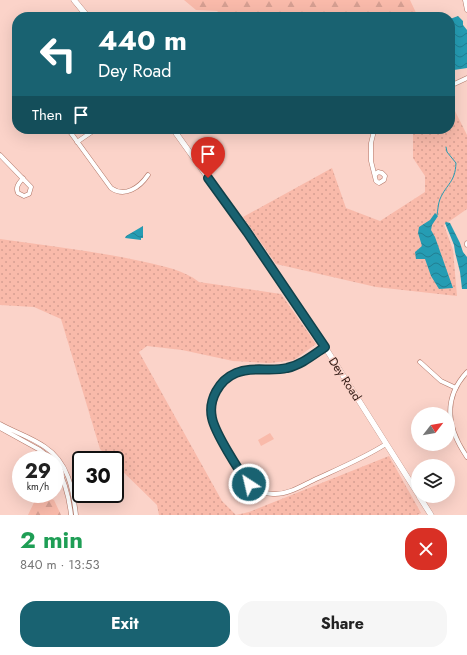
<!DOCTYPE html>
<meta charset="utf-8">
<style>
body{margin:0;font-family:Jost,sans-serif;background:#f6f6f6;color:#222;height:100vh;display:flex;flex-direction:column;font-size:15px;white-space:nowrap}
*{box-sizing:border-box;margin:0}
p{font-size:13px;color:#767676}
.icon{flex:none;width:22px;height:22px;fill:none;stroke:currentColor;stroke-width:2;stroke-linecap:round;stroke-linejoin:round}
.map{position:relative;height:515px;overflow:hidden}
.details{display:flex;flex-direction:column;background:#fff;flex:1}
.details>*{flex:none}
.hud{position:absolute;left:12px;top:12px;width:443px;height:122px;border-radius:16px;box-shadow:0 4px 16px #0002;background:#196271;color:#fff;overflow:hidden}
.needle{width:26px;rotate:59deg}
.fabs{position:absolute;left:411px;top:407px;display:grid;gap:8px}
.fabs a{display:grid;place-items:center;width:44px;height:44px;border-radius:50%;background:#fff;box-shadow:0 4px 16px #0002;font-size:20px}
.speed{position:absolute;left:12px;top:451px;display:flex;gap:8px;font-size:20px;font-weight:700;text-align:center}
.speed>*{display:grid;place-content:center;width:52px;height:52px;border-radius:50%;background:#fff;box-shadow:0 4px 16px #0002;line-height:1}
.speed small{font-size:10px;font-weight:400}
.speed .limit{border:2px solid #111;border-radius:6px;background:#fff;color:#111}
.pin{position:absolute;display:grid;place-items:center;width:34px;height:34px;color:#fff;margin:-41px -17px;border-radius:50% 50% 50% 0;rotate:-45deg;box-shadow:0 0 4px #0007}
.pin .icon{rotate:45deg}
.me{position:absolute;width:44px;margin:-22px;rotate:325deg;stroke-linejoin:round;filter:drop-shadow(0 0 3px #0008)}
.turn{display:flex;align-items:center;gap:14px;height:84px;padding:0 20px;font-size:18px}
.turn .icon{width:52px;height:52px;stroke-width:2.5}
.turn b{display:block;font-size:28px;line-height:34px}
.then{display:flex;align-items:center;height:38px;padding:0 20px;background:#0003;gap:8px;font-size:15px}
.round{display:grid;place-items:center;flex:none;width:42px;height:42px;border-radius:16px;background:#f6f6f6}
.overview{display:flex;align-items:center;justify-content:space-between;height:68px;padding:0 20px}
h1{font-size:24px;font-weight:700;line-height:30px;color:#1e9e55}
.action{display:flex;gap:8px;margin-top:auto;padding:8px 20px}
.action a{flex:1;height:46px;border-radius:16px;background:#196271;color:#fff;font-size:16px;font-weight:700;line-height:46px;text-align:center}
.action a+a{background:#f6f6f6;color:#222}
.map>svg:first-child{display:block}
.grass{fill:url(#grass-dots)}
.forest{fill:url(#forest-firs)}
.pitch{fill:#f9baaa}
.water{fill:url(#water-waves)}
.lines{fill:none;stroke-linecap:round;stroke-linejoin:round}
.stream{stroke:#259cb3;stroke-width:1}
.street-casing{stroke:#b07566;stroke-width:5}
.secondary-casing{stroke:#b07566;stroke-width:6}
.street{stroke:#fff;stroke-width:4}
.secondary{stroke:#fff;stroke-width:5.5}
.route-casing{stroke:#104049;stroke-width:10}
.route{stroke:#196271;stroke-width:7}
.labels{text-anchor:middle;dominant-baseline:central;stroke-width:3;stroke-linejoin:round;paint-order:stroke}
.street-label{font-size:12px;fill:#341c16;stroke:#fbd3c9}
</style>
<div class="map">
<svg width="467" height="515" viewBox="0 0 467 515">
<defs>
<pattern id="grass-dots" width="8" height="8" patternUnits="userSpaceOnUse"><rect width="8" height="8" fill="#f9baaa"/><path d="M2 2h.1M6 6h.1" fill="none" stroke="#d69f92" stroke-width="1.8" stroke-linecap="round"/></pattern>
<pattern id="forest-firs" width="22" height="20" patternUnits="userSpaceOnUse"><rect width="22" height="20" fill="#f9baaa"/><path d="M5 1l3.5 6h-7zM16 11l3.5 6h-7z" fill="#d69f92"/></pattern>
<pattern id="water-waves" width="16" height="10" patternUnits="userSpaceOnUse"><rect width="16" height="10" fill="#259cb3"/><path d="M0 5q4-4 8 0t8 0" fill="none" stroke="#217e91"/></pattern>
</defs>
<rect width="100%" height="100%" fill="#fbd3c9"/>
<path class="grass" d="M450 101 467 135V209L444 225 453 250 457 296 376 287 276 264 243 217 332 168 346 208 380 221 425 192V176L413 158V132L415 129H450Z
M0 239C49 246 97 251 145 262 163 266 184 270 199 282L281 294 316 344 294 360 270 363 233 361 182 350 147 346 139 352 222 501 236 515 249 512 389 456 421 513 417 515H159L157 505 115 464V460H111L100 449 61 319 34 307 0 305Z"/>
<path class="forest" d="M184 0H410L418 17H224L217 11 196 10Z
M38 494 54 500 61 515H28Z"/>
<path class="pitch" d="M270 433 274 439 261 446 258 440Z"/>
<path class="water" d="M458 16 463 21V25L467 30V68L454 70 450 65V19Z
M435 213 438 216 432 225 431 230 435 237 453 288 439 289 431 276 425 259H416L415 252 422 246 418 233 419 227 430 220Z
M446 222 450 223 460 243 463 252 467 257V289H462L460 272 455 252 454 245 445 223Z
M143 226V238H141V240L125 238 126 236Z"/>
<g class="lines">
<path class="stream" d="M437 215C438 210 438 204 440 199 447 183 455 183 456 163L447 152 446 147"/>
<defs>
<path id="street" d="M465 0 467 10
M450 86 467 78
M68 129 111 188C125 198 140 187 148 175
M361 129 374 131 391 129
M374 131 371 143V161L376 181 379 183 384 180 385 176 382 173 378 172 375 175
M77 142 96 129
M0 155 29 185 31 187 29 194 24 196 18 193C15 187 19 183 23 178
M467 243V245
M325 347 298 365 287 368 242 371C222 377 208 397 212 418 214 429 222 440 228 450 239 469 248 493 273 494 288 495 303 485 316 479 340 468 364 458 386 444
M420 362 441 381 456 388
M467 372C442 399 447 428 467 457
M0 424C14 432 31 437 45 447 68 462 73 489 76 515
M0 428 40 450 53 460
M55 462C64 479 69 496 71 515"/>
<path id="secondary" d="M74 0 88 17
M173 129 247 232 325 347 418 494
M419 496 431 515"/>
</defs>
<use href="#street" class="street-casing"/>
<use href="#secondary" class="secondary-casing"/>
<use href="#street" class="street"/>
<use href="#secondary" class="secondary"/>
</g>
<g class="lines">
<defs>
<path id="route" d="M208 178 247 232 325 347C313 355 301 365 287 368 271 372 252 366 236 373 219 380 208 400 212 418 215 433 239 471 249 484"/>
</defs>
<use href="#route" class="route-casing"/>
<use href="#route" class="route"/>
</g>
<g class="labels">
<g class="street-label">
<text transform="translate(345 379) rotate(57)">Dey Road</text>
</g>
</g>
</svg>
<div class="fabs">
<a><svg class="needle" viewBox="-14 -14 28 28"><path d="M0-13l5 13h-10z" fill="#e53935"/><path d="M0 13l5-13h-10z" fill="#767676"/></svg></a>
<a><svg class="icon" aria-label="layers" viewBox="0 0 24 24"><path d="M12 4l9 5-9 5-9-5zM3 14l9 5 9-5"/></svg></a>
</div>
<div class="speed"><div>29<small>km/h</small></div><div class="limit">30</div></div>
<div class="pin" style="left:208px;top:178px;background:#d93025"><svg class="icon" aria-label="arrive" viewBox="0 0 24 24"><path d="M6 21V4h12l-3 4 3 4H6"/></svg></div>
<svg class="me" style="left:249px;top:484px" viewBox="-20 -20 40 40"><circle r="17" fill="#196271" stroke="#fff" stroke-width="3"/><path d="M0-11L8 9 0 5-8 9z" fill="#fff"/></svg>
<div class="hud">
<div class="turn"><svg class="icon" aria-label="left" viewBox="0 0 24 24"><path d="M17 20v-9H6M10 6l-5 5 5 5"/></svg><div><b>440 m</b>Dey Road</div></div>
<div class="then">Then<svg class="icon" aria-label="arrive" viewBox="0 0 24 24"><path d="M6 21V4h12l-3 4 3 4H6"/></svg></div>
</div>
</div>
<section class="details">
<div class="overview"><div><h1>2 min</h1><p>840 m · 13:53</p></div><a class="round" style="background:#d93025;color:#fff"><svg class="icon" aria-label="close" viewBox="0 0 24 24"><path d="M6 6l12 12M18 6L6 18"/></svg></a></div>
<div class="action"><a>Exit</a><a>Share</a></div>
</section>
